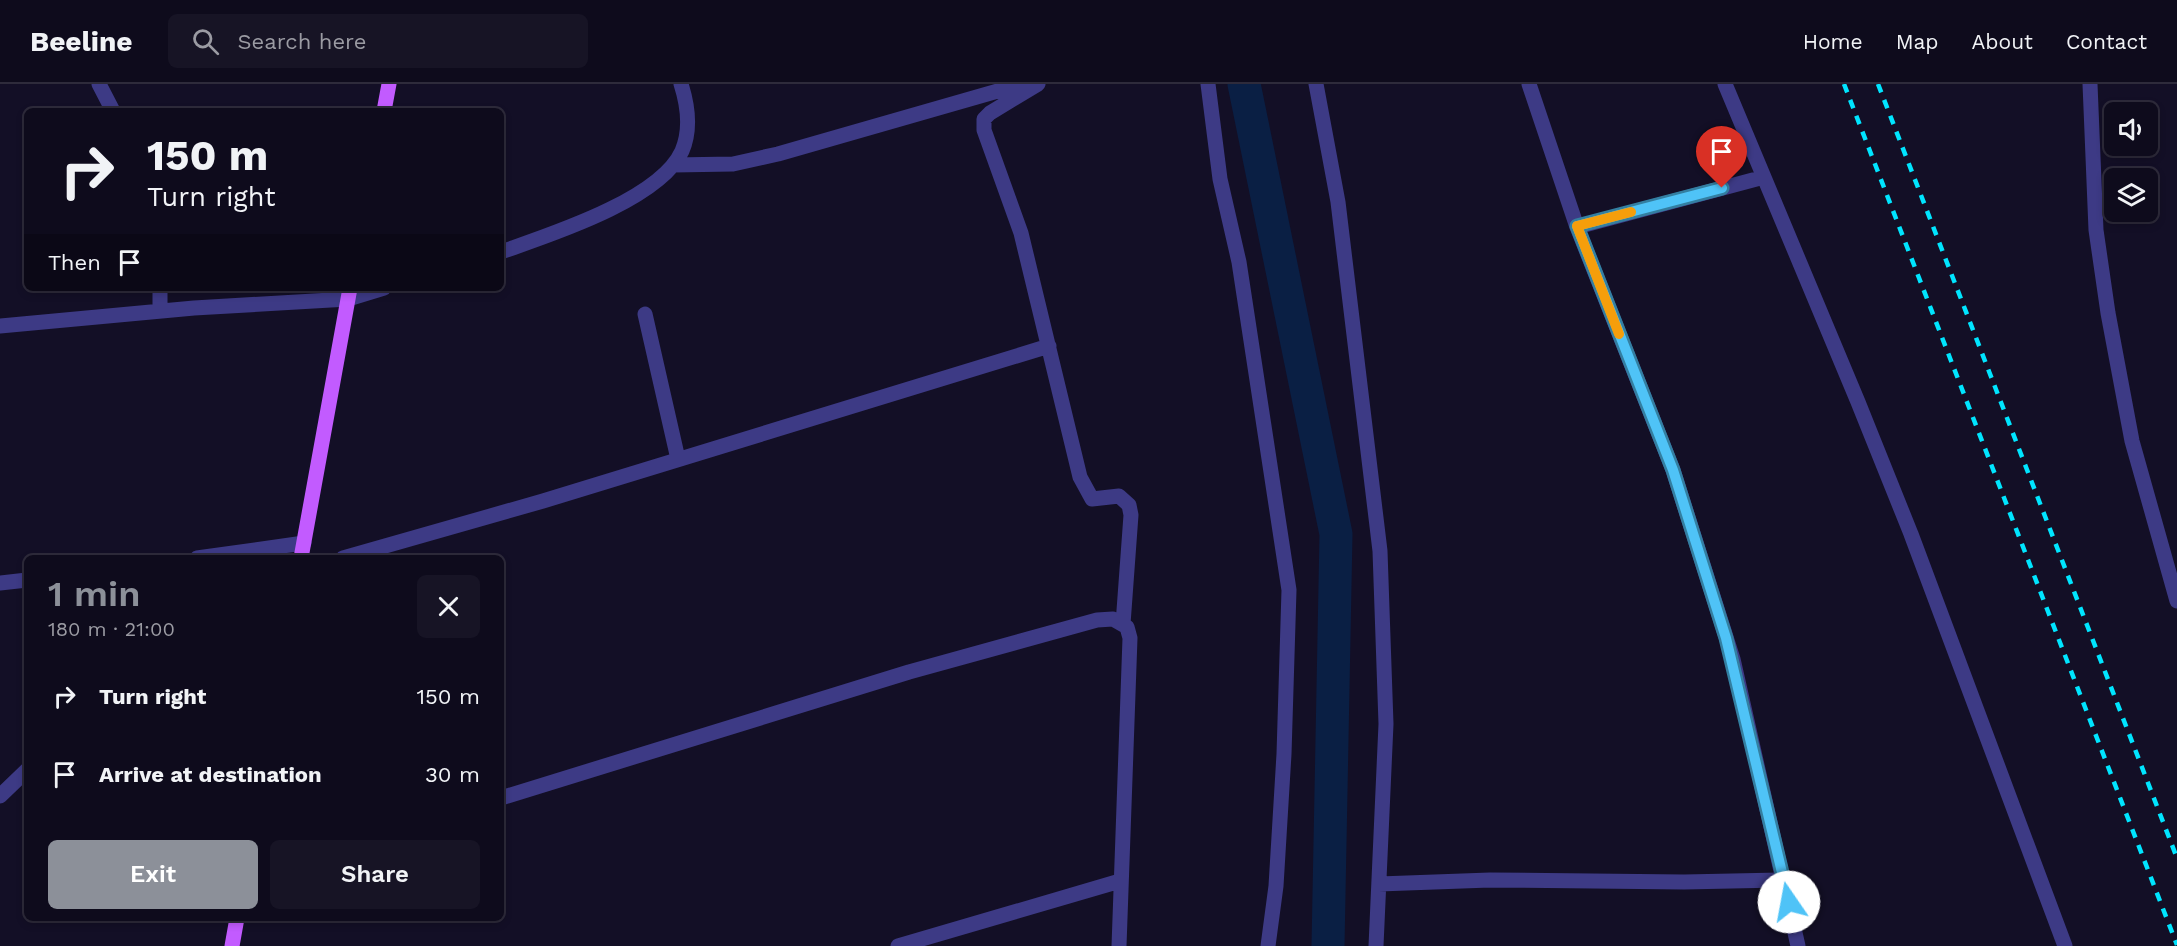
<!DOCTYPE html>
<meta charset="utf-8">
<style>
body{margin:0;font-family:"Work Sans",sans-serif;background:#171425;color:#f1f3f6;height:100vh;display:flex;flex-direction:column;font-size:22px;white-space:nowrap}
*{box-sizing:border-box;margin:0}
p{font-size:20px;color:#9b9ba3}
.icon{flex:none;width:33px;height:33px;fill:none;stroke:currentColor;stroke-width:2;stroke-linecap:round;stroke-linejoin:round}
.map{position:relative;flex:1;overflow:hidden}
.panel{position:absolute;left:24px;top:471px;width:480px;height:366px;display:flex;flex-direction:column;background:#0e0b1c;border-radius:9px;box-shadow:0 3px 9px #0003,0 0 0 2px #2e2b3b}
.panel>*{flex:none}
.hud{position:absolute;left:24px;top:24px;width:480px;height:183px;border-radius:9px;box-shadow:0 3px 9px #0003,0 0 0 2px #2e2b3b;background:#0e0b1c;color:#f1f3f6;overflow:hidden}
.tools{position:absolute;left:2104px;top:18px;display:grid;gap:12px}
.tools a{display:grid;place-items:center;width:54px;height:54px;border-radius:9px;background:#0e0b1c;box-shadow:0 3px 9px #0003,0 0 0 2px #2e2b3b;font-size:30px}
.pin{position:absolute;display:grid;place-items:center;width:51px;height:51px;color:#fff;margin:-62px -26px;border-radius:50% 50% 50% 0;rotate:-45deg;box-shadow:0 0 6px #0007}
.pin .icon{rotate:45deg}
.me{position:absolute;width:66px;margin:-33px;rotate:348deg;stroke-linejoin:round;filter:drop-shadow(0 0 4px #0008)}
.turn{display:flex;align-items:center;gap:21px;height:126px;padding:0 24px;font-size:27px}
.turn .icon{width:78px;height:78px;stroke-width:2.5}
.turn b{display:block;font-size:42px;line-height:51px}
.then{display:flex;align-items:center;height:57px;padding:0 24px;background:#0003;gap:12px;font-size:22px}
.round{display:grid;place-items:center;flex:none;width:63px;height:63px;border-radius:9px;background:#171425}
.head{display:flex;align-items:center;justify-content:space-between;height:102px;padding:0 24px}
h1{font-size:36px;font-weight:600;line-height:45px;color:#8c9099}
.button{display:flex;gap:12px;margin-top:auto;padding:12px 24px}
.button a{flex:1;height:69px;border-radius:9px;background:#8c9099;color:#fff;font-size:24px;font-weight:600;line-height:69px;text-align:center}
.button a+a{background:#171425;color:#f1f3f6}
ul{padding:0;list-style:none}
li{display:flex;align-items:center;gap:18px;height:78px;padding:0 24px}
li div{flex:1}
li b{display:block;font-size:22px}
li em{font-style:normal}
header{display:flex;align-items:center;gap:36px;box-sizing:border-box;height:84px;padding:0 30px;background:#0e0b1c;border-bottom:2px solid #2e2b3b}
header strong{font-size:28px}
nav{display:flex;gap:33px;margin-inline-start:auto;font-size:21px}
.search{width:420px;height:54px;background:#171425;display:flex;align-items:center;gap:15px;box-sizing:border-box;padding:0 21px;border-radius:9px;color:#9b9ba3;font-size:22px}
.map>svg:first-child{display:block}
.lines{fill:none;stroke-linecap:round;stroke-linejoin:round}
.canal{stroke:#0a1f44;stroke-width:33}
.minor{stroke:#3d3a85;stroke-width:15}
.major{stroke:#c25bff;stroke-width:15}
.rail{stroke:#00e5ff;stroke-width:4.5;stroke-dasharray:9 8;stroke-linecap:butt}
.route-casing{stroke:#337fa1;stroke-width:15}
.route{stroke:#4fc3f7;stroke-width:10}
.slow{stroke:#f59e0b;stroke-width:10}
</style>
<header>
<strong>Beeline</strong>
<div class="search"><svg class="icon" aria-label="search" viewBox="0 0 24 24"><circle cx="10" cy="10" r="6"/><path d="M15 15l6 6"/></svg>Search here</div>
<nav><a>Home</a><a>Map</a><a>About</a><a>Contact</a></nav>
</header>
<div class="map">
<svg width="2177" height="862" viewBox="0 0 2177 862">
<rect width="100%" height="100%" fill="#130f26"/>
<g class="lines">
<path class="canal" d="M1244 0 1336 450 1328 862"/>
<path class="minor" d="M99 0 113 27
M1038 0 990 29 984 35V46L1021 149 1080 393 1092 415 1119 412 1129 421 1131 431 1123 540
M1208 0 1220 95 1239 178 1289 506 1284 670 1276 802 1268 862
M1316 0 1338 118 1380 467 1386 640 1376 862
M1529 0 1577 143 1673 386 1733 575 1798 862
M1725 0 1858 318 1911 450 2065 862
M2090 0 2096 146 2108 229 2132 357 2177 517
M673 81 733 80 778 70 1022 0
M1577 143 1764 93
M501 168C549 151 660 116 682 67 691 46 688 22 681 0
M160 204V227
M645 230 678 375
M0 242 194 224 348 215 384 204
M197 474 304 459
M343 474 543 417 1049 262
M0 499 27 496
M0 712 27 686
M501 714 909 588 1097 536 1113 535 1127 543 1130 554 1119 862
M1379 800 1490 796 1684 798 1784 796
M898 862 1120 797"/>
<path class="major" d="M384 27 389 0
M301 474 350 204
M232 862 237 834"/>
<path class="rail" d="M1844 0 2177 861
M1878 0 2177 774"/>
</g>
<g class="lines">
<defs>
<path id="route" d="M1722 104 1577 142 1673 386 1726 554 1789 818"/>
</defs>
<use href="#route" class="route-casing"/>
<use href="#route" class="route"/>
<path class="slow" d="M1619 250 1577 142 1631 128"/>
</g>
</svg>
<div class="tools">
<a><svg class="icon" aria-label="sound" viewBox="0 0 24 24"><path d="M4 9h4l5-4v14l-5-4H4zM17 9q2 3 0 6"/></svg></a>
<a><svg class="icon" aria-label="layers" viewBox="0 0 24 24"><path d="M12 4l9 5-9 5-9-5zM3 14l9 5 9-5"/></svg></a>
</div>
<div class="pin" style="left:1722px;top:104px;background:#d93025"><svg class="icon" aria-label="arrive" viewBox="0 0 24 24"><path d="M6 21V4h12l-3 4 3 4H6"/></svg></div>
<svg class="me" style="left:1789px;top:818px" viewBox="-20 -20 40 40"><circle r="19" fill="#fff"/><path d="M0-13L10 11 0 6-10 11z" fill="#4fc3f7"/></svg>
<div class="hud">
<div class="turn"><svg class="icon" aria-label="right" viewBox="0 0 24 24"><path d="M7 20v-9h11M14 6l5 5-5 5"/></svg><div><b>150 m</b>Turn right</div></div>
<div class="then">Then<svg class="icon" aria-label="arrive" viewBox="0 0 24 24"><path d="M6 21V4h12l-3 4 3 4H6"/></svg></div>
</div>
<section class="panel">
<div class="head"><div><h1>1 min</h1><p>180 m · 21:00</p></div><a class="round"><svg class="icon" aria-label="close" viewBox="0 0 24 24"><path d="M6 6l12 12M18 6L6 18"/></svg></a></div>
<ul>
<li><svg class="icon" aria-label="right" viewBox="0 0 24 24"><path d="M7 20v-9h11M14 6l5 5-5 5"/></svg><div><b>Turn right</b></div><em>150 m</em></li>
<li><svg class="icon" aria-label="arrive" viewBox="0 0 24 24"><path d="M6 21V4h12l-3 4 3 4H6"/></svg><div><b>Arrive at destination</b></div><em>30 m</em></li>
</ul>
<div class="button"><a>Exit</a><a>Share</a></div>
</section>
</div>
